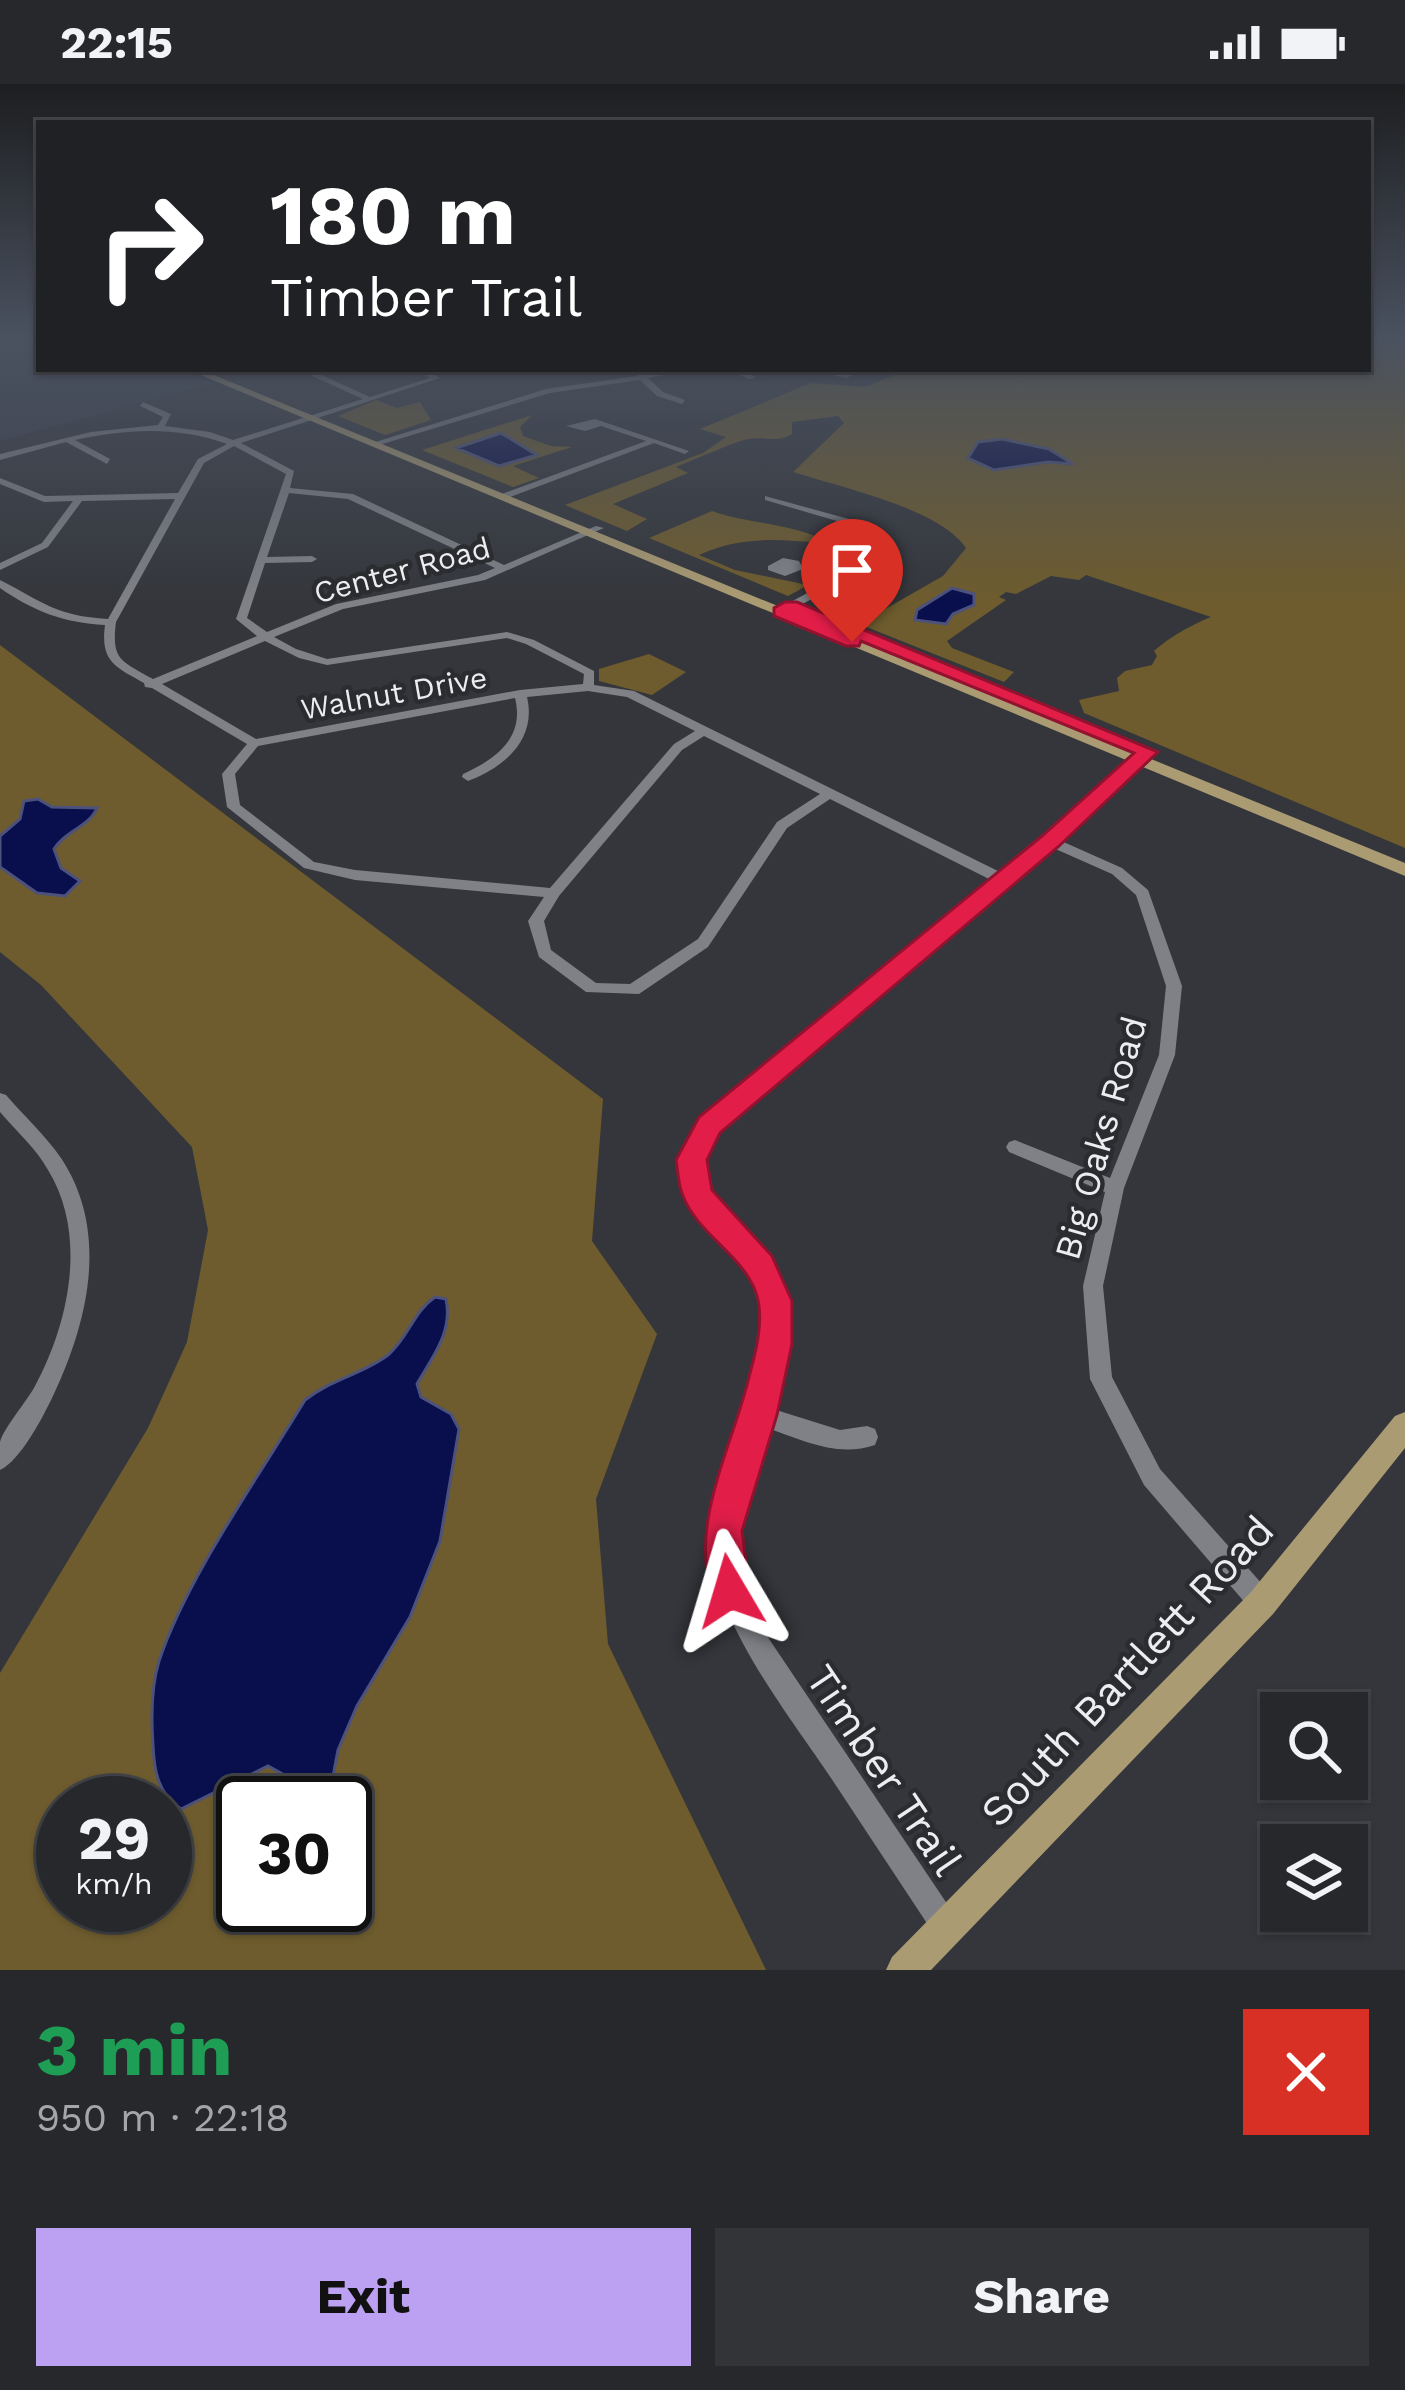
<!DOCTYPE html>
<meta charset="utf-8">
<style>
body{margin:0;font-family:"Work Sans",sans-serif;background:#333438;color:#f1f3f6;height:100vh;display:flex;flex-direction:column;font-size:45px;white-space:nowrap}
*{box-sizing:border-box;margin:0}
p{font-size:39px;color:#a4a6a9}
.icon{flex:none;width:66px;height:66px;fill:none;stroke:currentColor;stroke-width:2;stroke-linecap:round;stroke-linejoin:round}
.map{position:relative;height:1886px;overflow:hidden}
.side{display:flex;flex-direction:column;background:#27282c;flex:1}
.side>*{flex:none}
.banner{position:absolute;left:36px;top:36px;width:1335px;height:252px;border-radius:0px;box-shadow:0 3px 9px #0004,0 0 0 3px #434448;background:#202124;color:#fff;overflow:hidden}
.buttons{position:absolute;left:1260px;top:1608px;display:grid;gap:24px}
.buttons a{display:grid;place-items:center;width:108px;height:108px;border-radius:0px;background:#27282c;box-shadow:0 3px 9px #0004,0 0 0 3px #434448;font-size:60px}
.speed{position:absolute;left:36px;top:1692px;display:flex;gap:24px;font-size:60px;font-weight:700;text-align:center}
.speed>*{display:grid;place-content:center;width:156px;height:156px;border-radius:50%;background:#27282c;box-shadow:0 3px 9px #0004,0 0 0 3px #434448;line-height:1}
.speed small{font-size:30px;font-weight:400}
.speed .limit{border:6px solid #111;border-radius:18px;background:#fff;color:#111}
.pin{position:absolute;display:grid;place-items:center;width:102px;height:102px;color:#fff;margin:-123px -51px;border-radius:50% 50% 50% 0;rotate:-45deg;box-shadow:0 0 12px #0007}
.pin .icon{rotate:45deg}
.me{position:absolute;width:132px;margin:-66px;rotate:353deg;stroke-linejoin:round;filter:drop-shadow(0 0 9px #0008)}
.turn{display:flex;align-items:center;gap:42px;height:252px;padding:0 36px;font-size:54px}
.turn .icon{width:156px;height:156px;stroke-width:2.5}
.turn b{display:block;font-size:84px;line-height:102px}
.round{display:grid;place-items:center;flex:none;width:126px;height:126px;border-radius:0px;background:#333438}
.head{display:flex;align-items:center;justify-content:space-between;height:204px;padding:0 36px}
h1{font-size:72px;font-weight:700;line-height:90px;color:#1e9e55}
.button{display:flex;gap:24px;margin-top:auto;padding:24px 36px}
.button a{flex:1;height:138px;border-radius:0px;background:#bca0f2;color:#111;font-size:48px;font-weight:700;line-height:138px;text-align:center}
.button a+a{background:#333438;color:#f1f3f6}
.status{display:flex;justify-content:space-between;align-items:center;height:84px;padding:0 60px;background:#27282c;direction:ltr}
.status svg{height:33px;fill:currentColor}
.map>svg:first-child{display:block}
.built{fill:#3a3d48}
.green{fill:#6e5c2e;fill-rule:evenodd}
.water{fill:#090f4c;stroke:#4d527d;stroke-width:3}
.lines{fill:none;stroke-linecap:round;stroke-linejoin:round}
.minor{fill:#7f8186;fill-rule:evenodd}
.major{fill:#ab9b73;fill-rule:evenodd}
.route{fill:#e11d48;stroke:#92132f;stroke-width:3}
.labels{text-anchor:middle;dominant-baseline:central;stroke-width:9;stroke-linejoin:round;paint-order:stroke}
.far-street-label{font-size:30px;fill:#ecedf0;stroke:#2a2c30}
.street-label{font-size:36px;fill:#ecedf0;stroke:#2a2c30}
.near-street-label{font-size:42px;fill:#ecedf0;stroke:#2a2c30}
</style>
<div class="status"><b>22:15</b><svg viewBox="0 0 49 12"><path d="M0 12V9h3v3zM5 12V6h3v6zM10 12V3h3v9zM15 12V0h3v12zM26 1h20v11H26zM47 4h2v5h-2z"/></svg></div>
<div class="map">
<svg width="1405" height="1886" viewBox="0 0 1405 1886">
<rect width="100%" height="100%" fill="#34363b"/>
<path class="built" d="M39 253V285H177L212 299 0 357V260Z"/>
<path class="green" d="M1368 253H1405V764L1084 629 1079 616 1119 607 1117 594 1125 587 1152 581 1157 572 1154 567C1171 552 1193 540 1211 533L1086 491 1079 496 1051 492 1016 510 1006 508 999 513 1006 516 947 557 952 564 1014 588 1004 598 859 540 943 492 966 464C939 424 839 403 793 388L844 339 838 332 792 338V350C775 360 763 351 744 356 733 359 695 375 676 383L688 389 613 420 647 435 627 447 565 421 703 369 726 353 700 345 811 299 865 303 909 285H1368Z
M376 316 397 324 420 318 431 336 385 351 338 332Z
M532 331 520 343 523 352 551 362 572 363 513 382 539 394 513 403 422 366Z
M712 427C748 440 784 438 822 455L820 459C777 455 740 452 699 471L735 486 808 501 788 512 649 454Z
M0 561 603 1015 592 1157 657 1250 596 1415 608 1560 766 1886H0V1589L148 1344 187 1258 208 1146 192 1063 41 901 0 868ZM63 1719H165V1821H63ZM243 1719H345V1821H243Z
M649 570 686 588 652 611 599 597V585Z"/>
<path class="water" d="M501 349 537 371 499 382 456 364Z
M1002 355 1049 365 1073 380 1048 378 994 386 968 374 978 358Z
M952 504 974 510V521L953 530 946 540 915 536 917 526Z
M38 715 52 723 97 724C90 742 65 747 54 765L61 784 80 797 65 812 37 809 0 783V752L20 735 24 717Z
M435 1213 446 1215C453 1248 433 1272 417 1300L421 1313 451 1330 459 1345 440 1457 410 1533 357 1622 338 1666 328 1719H289L286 1692 268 1682 181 1725C158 1710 154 1687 153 1661 151 1633 151 1603 159 1577 186 1495 259 1392 305 1316 333 1294 363 1290 388 1271 409 1253 413 1228 435 1213Z"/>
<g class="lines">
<path class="minor" d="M319 285H330L319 290 370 313 430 294 414 285H424L440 294 241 359 294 387 290 404 353 410 504 481 596 442 604 444 485 496 343 525 274 553 296 565 327 575 507 548 534 556 594 587V601L634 607 1002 789 1144 665H1152L1154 668 1059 756 1122 784 1148 806 1182 902 1175 971 1124 1104 1103 1202 1112 1293 1160 1385 1271 1510 1274 1519 1271 1528 1262 1531 1253 1528 1144 1401 1090 1295 1083 1202 1105 1108 1009 1068 1006 1063 1009 1058 1015 1056 1110 1094 1159 971 1166 902 1136 811 1112 790 1051 763 715 1046C711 1054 705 1062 703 1071 690 1125 764 1158 780 1205 794 1243 783 1287 773 1325L840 1346 867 1342 875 1345 878 1353 875 1361C837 1374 803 1356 767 1344 757 1374 738 1416 735 1445 732 1481 747 1515 763 1546L956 1833 961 1843 956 1853 946 1858 936 1853C901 1800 866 1747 831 1694 789 1631 700 1521 712 1443 714 1428 721 1414 726 1400 745 1345 773 1283 765 1224 758 1167 665 1132 686 1068 689 1057 697 1046 703 1036L993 797 830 715 787 744 708 863 639 910 586 908 539 873 528 837 544 813 355 796 304 784 227 723 222 690 247 660 152 604 145 603 144 599C116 583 100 578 105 541 64 539 33 527 0 504V496C43 518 56 532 108 535L175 415 82 417 48 463 0 486V479L42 459 73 417 44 418 0 400V394L45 412 178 409 198 375 227 360C177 342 126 345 75 356L110 375 107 380 66 358 0 376V370L91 348 158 341 163 333 140 322 143 318 171 330 165 342 210 348 233 356 363 315 308 290ZM234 362 286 390 236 535 257 552 153 595C122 577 111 577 116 538L204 379ZM289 409 348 415 495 484 478 491 336 520 267 548 247 534 265 479 312 478 317 475 312 472 267 473ZM507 554 526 560 584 590 583 600 520 606 256 655 162 600 265 557 299 574 327 581ZM588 607 627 613 695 647 674 660 550 804 355 786 314 778 240 721 235 690 258 662 515 614C525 654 496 675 463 690L462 693 468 697C505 683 537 655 527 613ZM704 652 820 710 777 738 698 855 630 900 596 899 551 866 544 837 559 812 682 666Z
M681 285H700L648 294 663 308 685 316 682 320 657 312 640 296 550 309 376 362 369 360 546 305 637 292 640 289 644 291Z
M727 285H738L756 293 749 295Z
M831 285H840L837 287C848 290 856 285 867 285L846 294 828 290Z
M595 335 689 367 685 370 654 359 505 415H499V411L646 357 601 342 585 347 566 342Z
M765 412 867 440 891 461 880 478 784 530H776V526L872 474 881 462 861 444 765 416Z
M783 474 799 477 803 485 785 492 768 486V482Z
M0 1009 6 1011C24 1032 45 1051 61 1074 110 1148 88 1238 53 1312 43 1333 20 1377 0 1386 0 1378 0 1366 0 1358 3 1345 27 1317 35 1302 69 1239 88 1151 48 1086 36 1064 16 1047 0 1028Z"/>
<path class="major" d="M186 285H199L1405 779V792Z
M1405 1328V1364L1273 1530 931 1886H886L892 1873 1251 1508 1395 1332Z"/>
</g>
<linearGradient id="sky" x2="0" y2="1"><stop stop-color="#1d1e20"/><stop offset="0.49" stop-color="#4a5260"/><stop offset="1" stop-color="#4a5260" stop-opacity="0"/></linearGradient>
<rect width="1405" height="517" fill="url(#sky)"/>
<path class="route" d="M785 518H797L1158 668 1058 763 720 1049 707 1076 712 1106 772 1172 792 1217V1260L777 1331 742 1447 750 1507 744 1521 730 1527 716 1521C684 1445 733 1364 750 1289 756 1267 763 1239 758 1216 749 1174 699 1153 683 1112 678 1101 678 1088 676 1076L699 1033 1042 752 1134 669 861 557 859 562H846L774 532V524Z"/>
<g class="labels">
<g class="far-street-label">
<text transform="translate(402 486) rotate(-15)">Center Road</text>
<text transform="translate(394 609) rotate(-10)">Walnut Drive</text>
</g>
<g class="street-label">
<text transform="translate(1101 1054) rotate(-74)">Big Oaks Road</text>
</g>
<g class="near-street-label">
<text transform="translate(1127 1587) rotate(-47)">South Bartlett Road</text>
<text transform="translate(884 1686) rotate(56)">Timber Trail</text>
</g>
</g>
</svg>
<div class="buttons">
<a><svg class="icon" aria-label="search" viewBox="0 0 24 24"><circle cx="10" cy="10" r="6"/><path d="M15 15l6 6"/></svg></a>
<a><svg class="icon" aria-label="layers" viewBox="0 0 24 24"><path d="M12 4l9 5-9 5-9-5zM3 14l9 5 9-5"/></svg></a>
</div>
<div class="speed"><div>29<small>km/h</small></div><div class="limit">30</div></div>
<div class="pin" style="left:852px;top:558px;background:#d93025"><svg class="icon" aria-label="arrive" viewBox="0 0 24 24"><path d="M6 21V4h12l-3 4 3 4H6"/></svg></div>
<svg class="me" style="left:730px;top:1507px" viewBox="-20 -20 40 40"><path d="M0-17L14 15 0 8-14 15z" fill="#e11d48" stroke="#fff" stroke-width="4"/></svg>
<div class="banner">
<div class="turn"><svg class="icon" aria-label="right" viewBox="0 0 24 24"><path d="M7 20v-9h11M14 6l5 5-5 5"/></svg><div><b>180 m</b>Timber Trail</div></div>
</div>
</div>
<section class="side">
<div class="head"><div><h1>3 min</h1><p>950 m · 22:18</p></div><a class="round" style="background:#d93025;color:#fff"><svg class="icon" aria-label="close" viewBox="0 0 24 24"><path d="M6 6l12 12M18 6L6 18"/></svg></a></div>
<div class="button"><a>Exit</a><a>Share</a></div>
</section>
